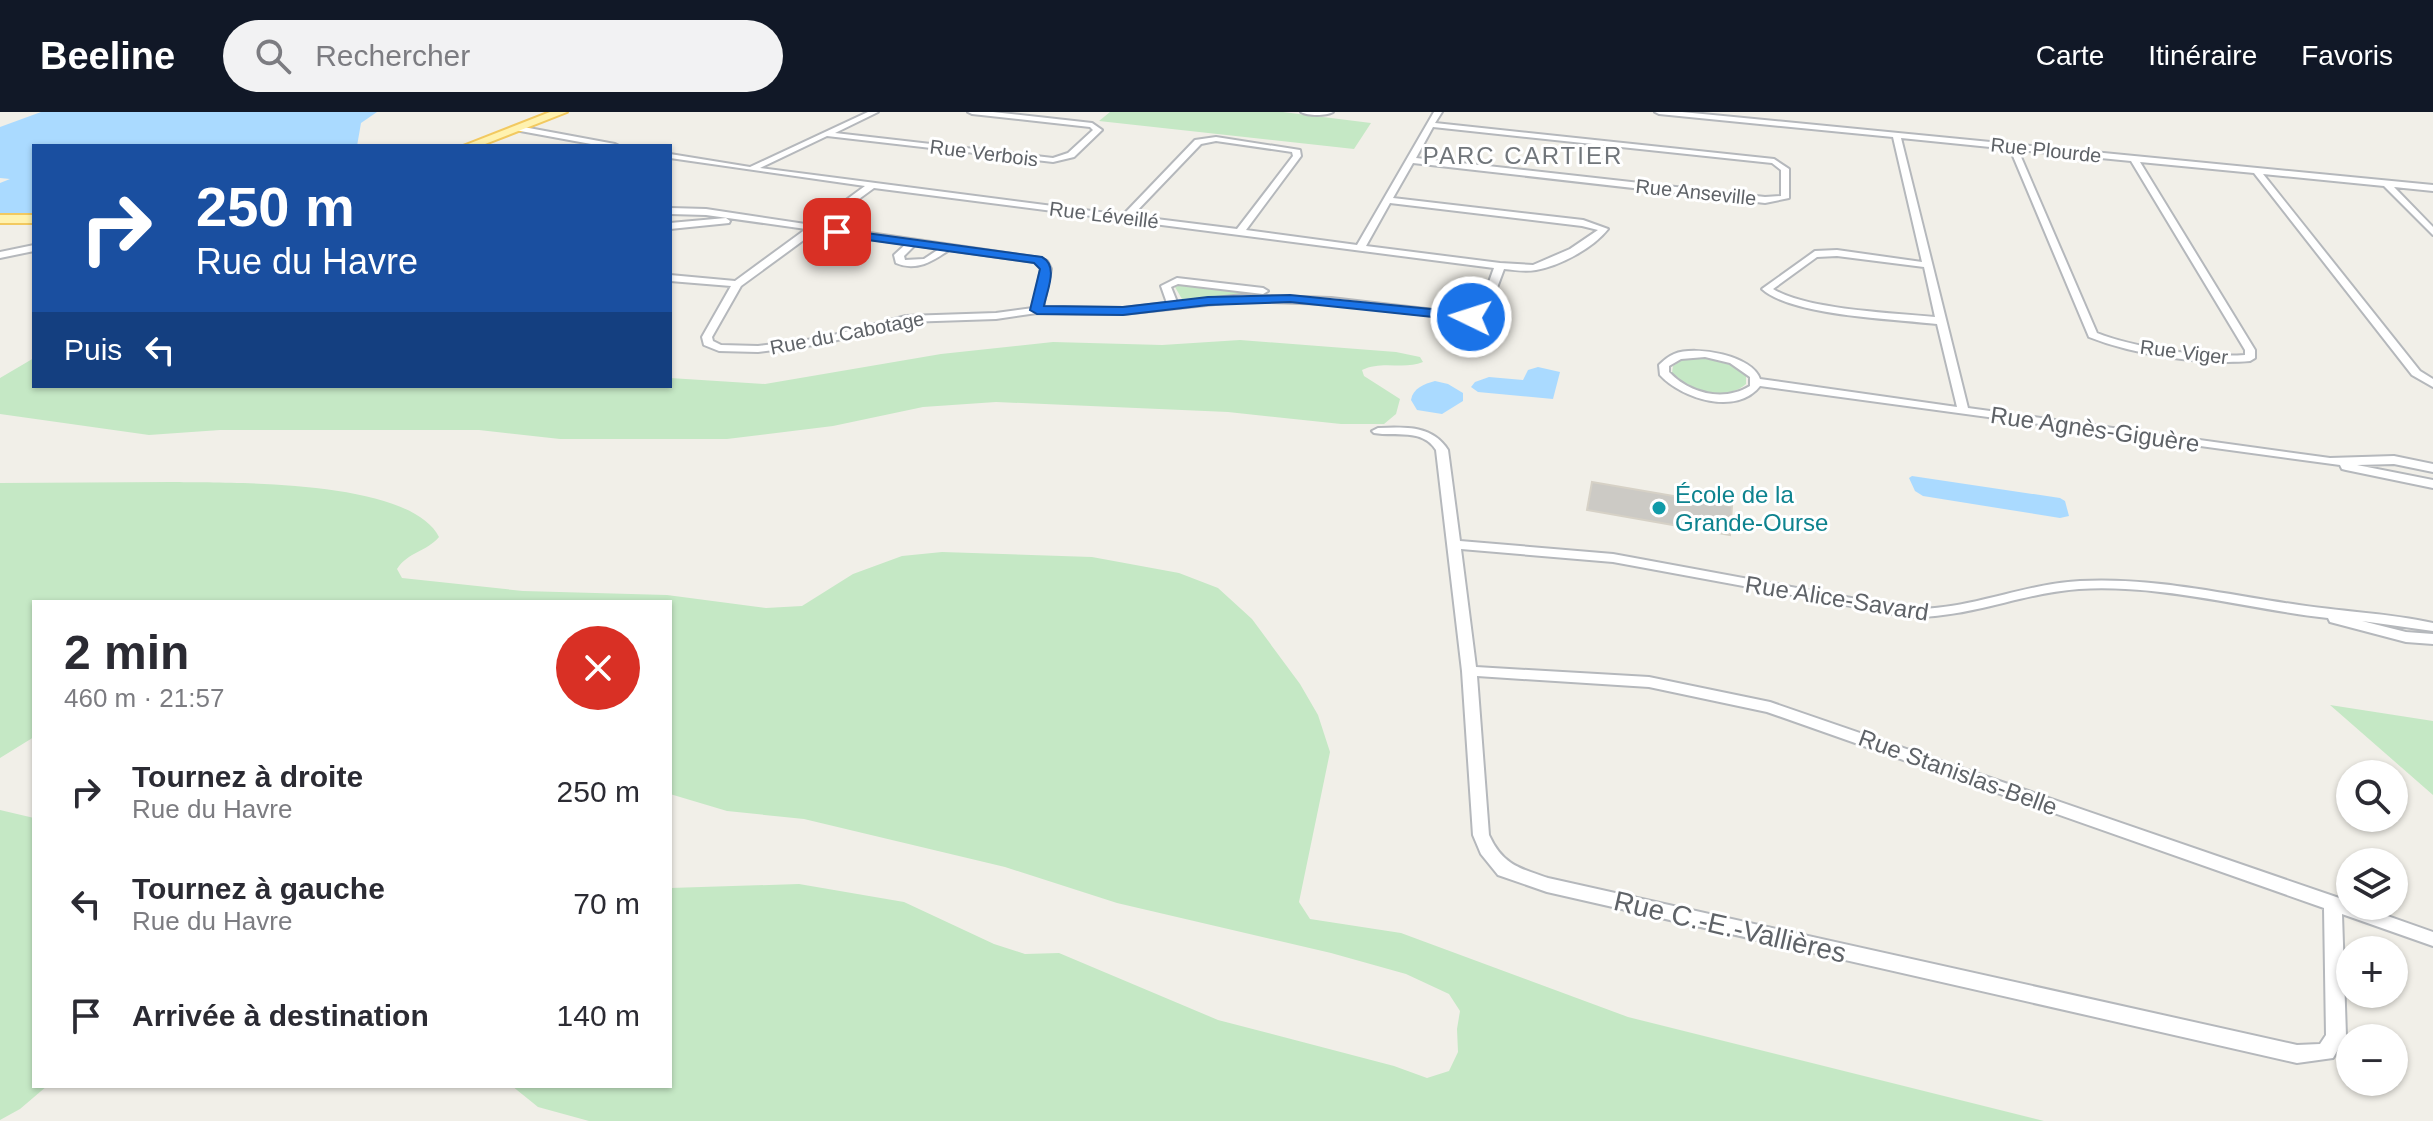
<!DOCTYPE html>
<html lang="fr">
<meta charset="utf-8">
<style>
body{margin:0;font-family:Arial,sans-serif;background:#f2f2f3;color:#2b2b33;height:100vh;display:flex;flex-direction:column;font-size:30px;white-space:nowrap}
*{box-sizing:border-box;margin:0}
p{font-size:26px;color:#7c7c81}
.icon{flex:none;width:44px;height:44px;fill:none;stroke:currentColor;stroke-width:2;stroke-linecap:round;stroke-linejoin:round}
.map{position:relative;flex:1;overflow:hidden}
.panel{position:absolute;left:32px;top:488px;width:640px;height:488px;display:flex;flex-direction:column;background:#fff;border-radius:0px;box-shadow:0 2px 6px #0004}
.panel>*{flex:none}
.guide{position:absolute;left:32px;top:32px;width:640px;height:244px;border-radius:0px;box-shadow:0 2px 6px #0004;background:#1a4fa0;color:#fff;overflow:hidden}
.fabs{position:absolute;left:2336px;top:648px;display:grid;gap:16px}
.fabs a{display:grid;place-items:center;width:72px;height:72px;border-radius:50%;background:#fff;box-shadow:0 2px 6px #0004;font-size:40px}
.pin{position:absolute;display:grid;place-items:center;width:68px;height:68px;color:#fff;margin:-34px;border-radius:16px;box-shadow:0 4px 12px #0006}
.me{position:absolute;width:88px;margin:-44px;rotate:274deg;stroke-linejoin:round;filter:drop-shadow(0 0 6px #0008)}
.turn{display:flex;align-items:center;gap:28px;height:168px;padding:0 32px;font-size:36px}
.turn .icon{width:104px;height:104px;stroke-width:2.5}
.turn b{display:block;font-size:56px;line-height:68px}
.then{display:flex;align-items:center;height:76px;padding:0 32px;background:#0003;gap:16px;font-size:30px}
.round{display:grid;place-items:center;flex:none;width:84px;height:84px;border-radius:42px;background:#f2f2f3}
.overview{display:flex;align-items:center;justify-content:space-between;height:136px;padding:0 32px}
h1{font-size:48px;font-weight:800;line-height:60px}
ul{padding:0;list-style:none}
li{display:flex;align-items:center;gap:24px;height:112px;padding:0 32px}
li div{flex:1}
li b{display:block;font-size:30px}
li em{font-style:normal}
header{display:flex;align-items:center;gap:48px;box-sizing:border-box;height:112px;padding:0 40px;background:#111827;color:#fff}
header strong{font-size:38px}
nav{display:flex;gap:44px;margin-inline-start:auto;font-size:28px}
.search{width:560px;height:72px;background:#f2f2f3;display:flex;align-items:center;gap:20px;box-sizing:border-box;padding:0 28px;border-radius:44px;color:#7c7c81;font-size:30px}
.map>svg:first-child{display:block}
.green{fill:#c5e8c5}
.water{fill:#aadaff}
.building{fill:#cccac5;stroke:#d6d1c6;stroke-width:2}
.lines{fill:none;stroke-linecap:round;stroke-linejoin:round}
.street-casing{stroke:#b5b8bc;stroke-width:4}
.primary-casing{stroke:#f2c960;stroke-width:4}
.street{fill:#fff;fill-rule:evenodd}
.primary{fill:#fff2af;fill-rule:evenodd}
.route{fill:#1a73e8;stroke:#114b97;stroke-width:2}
.culture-dot{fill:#0f9aa8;stroke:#fff;stroke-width:3}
.labels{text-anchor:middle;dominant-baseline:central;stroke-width:6;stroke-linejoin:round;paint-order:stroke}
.far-street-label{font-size:20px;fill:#5f6368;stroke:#fff}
.far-quarter-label{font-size:24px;letter-spacing:2px;fill:#70757a;stroke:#fff}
.street-label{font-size:24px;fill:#5f6368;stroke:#fff}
.culture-label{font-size:24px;fill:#0d838f;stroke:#fff;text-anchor:start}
.near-street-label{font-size:28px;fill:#5f6368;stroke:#fff}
</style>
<header>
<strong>Beeline</strong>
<div class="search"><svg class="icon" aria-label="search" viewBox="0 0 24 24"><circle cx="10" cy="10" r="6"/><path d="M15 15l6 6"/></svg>Rechercher</div>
<nav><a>Carte</a><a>Itinéraire</a><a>Favoris</a></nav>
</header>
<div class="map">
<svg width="2433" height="1009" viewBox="0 0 2433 1009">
<rect width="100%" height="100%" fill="#f1efe8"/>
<path class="green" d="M1110 0H1283L1371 11 1354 37 1099 9Z
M1183 172 1249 180 1252 182 1182 187 1175 175Z
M1240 228 1396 240 1420 245 1423 250C1404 258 1382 248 1362 258L1364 264 1400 287 1396 302 1384 312H1341L1228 300 996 290 923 295 833 314 727 327H560L479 318H220L149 323 0 302V266L34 246V274H670V266L765 272 941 242 1053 230 1162 233Z
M1695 246C1714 246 1732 249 1746 264V272C1727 289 1687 281 1672 261L1673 254 1682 248Z
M172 370C231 371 410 367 439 425 426 440 408 440 397 457L402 466 523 479 667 483 766 496 802 494 853 462 902 444 942 440 1092 445 1179 461 1218 476 1252 507 1300 572 1318 603 1330 640 1299 790 1310 807 1401 821 1628 905 2044 1009H589L538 995 512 974H670V776L799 772 904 790 994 832 1025 842 1059 841 1218 908 1394 954 1427 966 1449 959 1458 940 1457 917 1460 899 1449 882 1406 862 1331 841 1117 791 1005 755 804 707 727 699 670 682V490H34V625L0 646V371Z
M2330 593 2433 609V683Z
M0 698 34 706V974H47L20 997 0 1008Z"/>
<path class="water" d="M41 0H377L361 11 357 34H34V101L0 104V71L10 67 0 66V15Z
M1538 255 1560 260 1553 287 1478 280 1471 275 1475 270 1489 265 1523 268 1528 258Z
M1435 269 1448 272 1463 281V289L1442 302 1417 298 1411 288C1413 276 1424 272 1435 269Z
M1912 364 2060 386 2065 389 2069 404 2060 406 1923 384 1915 379 1909 366Z"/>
<path class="building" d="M1592 370 1732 394 1730 423 1587 398Z"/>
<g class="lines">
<defs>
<path id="street" d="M868 0H878L835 21 1053 46 1068 41 1093 18 1090 15 972 2 968 0H993L1092 11 1102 18 1074 45 1053 50 827 24 760 56 1123 103 1195 28 1216 25 1300 38 1301 44 1246 118 1357 133 1434 0H1442L1435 11 1774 47 1789 57V86L1765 91 1413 51 1393 86 1583 108 1608 117C1593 136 1560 154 1536 158 1525 160 1514 158 1504 157L1489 197 1471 208 1331 192 1243 189 1123 202 1037 201 996 207 906 210 822 232 758 240 719 239 704 233 702 225 731 174 670 169V163L735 169 806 117 706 103 670 102V96L706 97 812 113 865 74 670 46V42L750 55ZM1433 15 1772 51 1781 58V84L1765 85 1416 46ZM1216 29 1292 40 1293 44 1237 117 1132 104 1201 32ZM874 76 1494 156 1480 195 1469 202 1331 186 1243 183 1177 190 1171 175 1178 172 1263 182 1268 179 1263 176 1177 166 1161 174 1167 191 1123 196 1043 195 1051 157 1047 149 1040 146 822 114ZM1390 91 1582 114 1598 118 1570 137 1533 153 1500 151 1366 134ZM816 119 906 132 894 143 896 151C916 160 933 149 949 138L1035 150 1040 153 1041 157 1033 196 996 201 906 204 822 226 758 234 721 233 713 229 712 225 741 174ZM915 133 939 137 924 147 905 148 904 144Z
M1301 0H1333C1326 4 1308 4 1301 0Z
M1655 0H1682L2433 73V79L2394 75 2433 115V123L2384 74 2263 62 2420 259 2433 267V275L2412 263 2254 61 2140 50 2255 238V246L2250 249C2202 253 2134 243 2089 225L2010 37 1901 26 1968 296 2330 346 2394 344 2433 352V360L2394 352 2357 353 2433 368V376L2346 358 2342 357 2340 353 1760 274C1737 304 1682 287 1660 263L1659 253C1663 249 1669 244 1674 242 1696 233 1753 244 1760 267L1957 295 1937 212C1895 207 1792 204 1762 177L1815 139 1837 138 1922 150 1893 25 1659 2ZM2018 38 2131 49 2245 238V243C2204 246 2135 236 2097 221ZM1837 144 1924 155 1935 205C1894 201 1807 198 1773 177L1817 145ZM1705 245 1730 251 1750 265V274C1724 290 1690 282 1669 260V254L1681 247Z
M518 14 615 32 619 34H602L515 18 514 16Z
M726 106 730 109 729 111 670 117V111Z
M34 133V139L0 146V140Z
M1378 316C1405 315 1432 313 1448 338L1460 429 1613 442 1911 497C1970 498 2022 472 2080 469 2154 465 2227 483 2299 493 2344 500 2389 501 2433 511V519L2362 509 2406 520 2433 522V532L2406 530 2330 510 2328 506C2246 497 2164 472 2079 477 2022 481 1969 506 1911 505L1613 450 1461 437 1476 555 1649 565 1770 590 2339 786 2350 791V794H2359L2433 820V834L2342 802 2346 924 2333 946 2297 951 1547 780 1498 763 1481 742 1473 723 1462 559 1436 338C1422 316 1396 325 1374 321L1372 319ZM1477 564 1649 575 1767 600 2324 796 2326 923 2320 932 2297 933 1548 766C1519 756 1503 753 1489 723Z"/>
<path id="primary" d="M550 0H567L480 34H463Z
M0 103H34V111H0Z"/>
</defs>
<use href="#street" class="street-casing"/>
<use href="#primary" class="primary-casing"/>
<use href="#street" class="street"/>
<use href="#primary" class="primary"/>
</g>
<path class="route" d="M837 117 1042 145C1059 154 1047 178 1044 194L1123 195 1208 185 1290 183 1471 201 1478 205 1471 209 1290 190 1208 193 1123 203 1037 202 1030 198 1040 157 1034 151 832 123 831 120Z"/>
<circle class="culture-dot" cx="1659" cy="396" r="8"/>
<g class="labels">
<g class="far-street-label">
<text transform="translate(2046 38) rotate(6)">Rue Plourde</text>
<text transform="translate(984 41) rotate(7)">Rue Verbois</text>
<text transform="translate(1696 80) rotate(6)">Rue Anseville</text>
<text transform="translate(1104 103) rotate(7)">Rue Léveillé</text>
<text transform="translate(847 221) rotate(-11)">Rue du Cabotage</text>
<text transform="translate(2184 240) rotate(7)">Rue Viger</text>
</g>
<g class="far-quarter-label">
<text x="1523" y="43">PARC CARTIER</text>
</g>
<g class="street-label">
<text transform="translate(2095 317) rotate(8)">Rue Agnès-Giguère</text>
<text transform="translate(1837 486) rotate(9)">Rue Alice-Savard</text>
<text transform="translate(1958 660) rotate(20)">Rue Stanislas-Belle</text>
</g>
<g class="culture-label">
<text x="1675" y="382">École de la<tspan x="1675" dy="28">Grande-Ourse</tspan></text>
</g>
<g class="near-street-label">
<text transform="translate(1730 815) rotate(13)">Rue C.-E.-Vallières</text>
</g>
</g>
</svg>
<div class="fabs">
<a><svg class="icon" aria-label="search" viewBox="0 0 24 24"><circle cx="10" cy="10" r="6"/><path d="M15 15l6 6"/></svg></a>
<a><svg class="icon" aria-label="layers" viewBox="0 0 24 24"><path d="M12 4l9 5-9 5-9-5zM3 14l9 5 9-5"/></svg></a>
<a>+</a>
<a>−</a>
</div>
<div class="pin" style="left:837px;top:120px;background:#d93025"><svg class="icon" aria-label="arrive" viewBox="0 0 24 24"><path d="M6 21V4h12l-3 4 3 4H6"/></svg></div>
<svg class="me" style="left:1471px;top:205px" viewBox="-20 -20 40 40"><circle r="17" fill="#1a73e8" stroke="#fff" stroke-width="3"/><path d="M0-11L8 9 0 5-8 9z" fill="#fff"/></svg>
<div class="guide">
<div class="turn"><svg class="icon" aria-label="right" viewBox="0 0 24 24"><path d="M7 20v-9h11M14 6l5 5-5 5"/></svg><div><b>250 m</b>Rue du Havre</div></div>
<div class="then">Puis<svg class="icon" aria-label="left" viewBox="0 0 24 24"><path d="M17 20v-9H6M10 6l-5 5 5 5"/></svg></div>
</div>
<section class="panel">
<div class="overview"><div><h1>2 min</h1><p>460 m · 21:57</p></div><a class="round" style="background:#d93025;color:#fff"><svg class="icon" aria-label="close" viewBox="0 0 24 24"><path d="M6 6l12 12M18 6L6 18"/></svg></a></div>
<ul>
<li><svg class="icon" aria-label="right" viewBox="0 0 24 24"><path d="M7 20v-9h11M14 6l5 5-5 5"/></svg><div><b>Tournez à droite</b><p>Rue du Havre</p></div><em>250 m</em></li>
<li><svg class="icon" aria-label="left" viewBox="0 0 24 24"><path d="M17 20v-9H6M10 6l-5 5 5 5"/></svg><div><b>Tournez à gauche</b><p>Rue du Havre</p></div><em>70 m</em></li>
<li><svg class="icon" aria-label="arrive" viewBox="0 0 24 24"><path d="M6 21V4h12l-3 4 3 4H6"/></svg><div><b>Arrivée à destination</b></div><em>140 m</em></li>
</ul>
</section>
</div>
